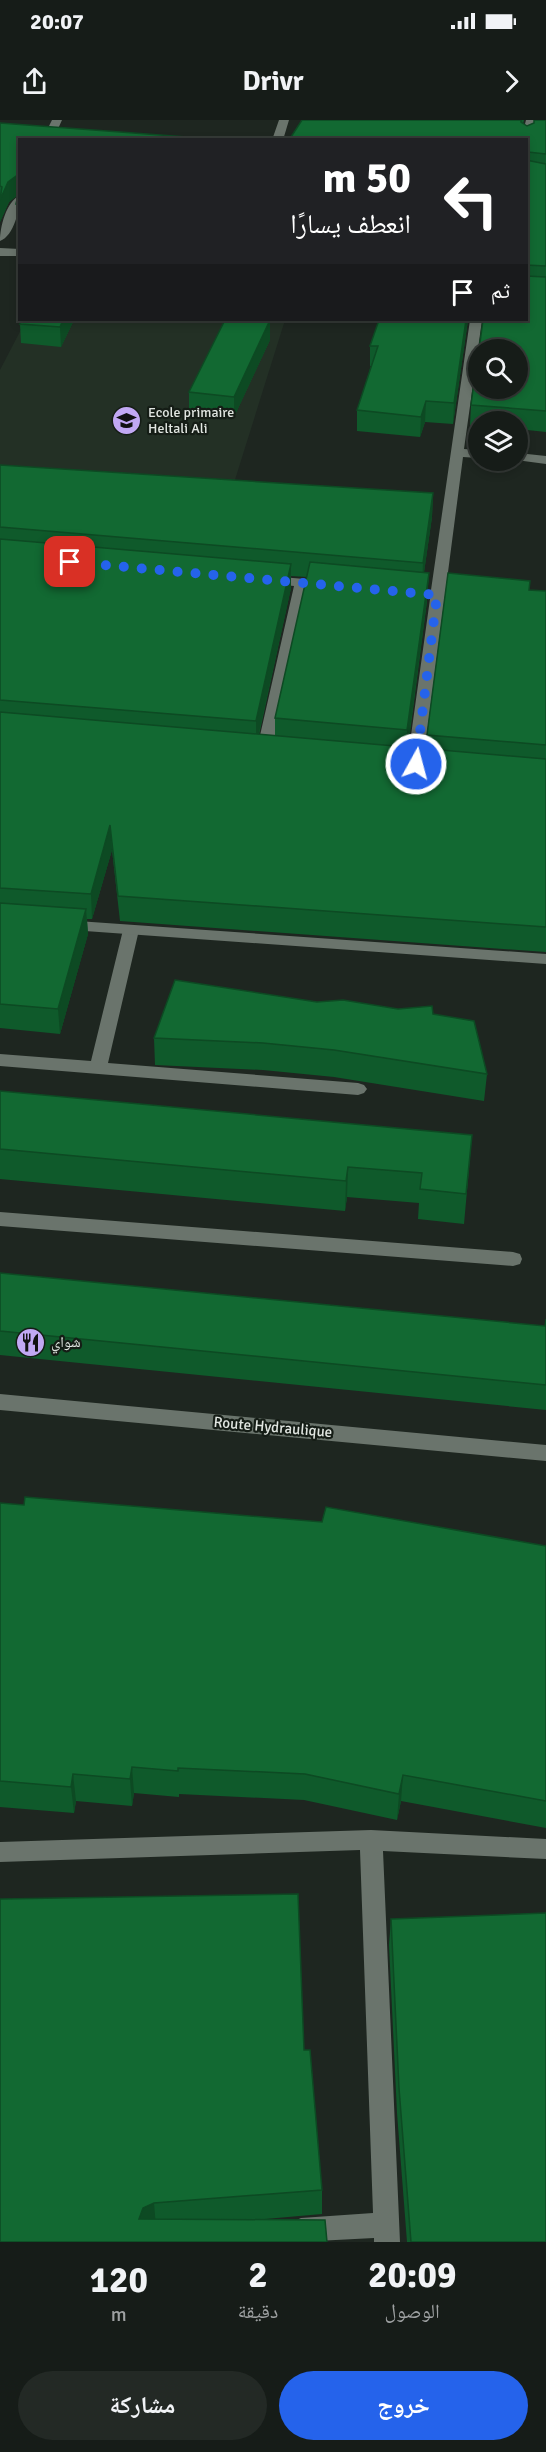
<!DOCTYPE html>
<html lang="ar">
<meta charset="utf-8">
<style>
body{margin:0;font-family:Signika,"Noto Naskh Arabic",sans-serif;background:#232925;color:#f1f3f6;direction:rtl;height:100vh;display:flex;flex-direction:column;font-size:22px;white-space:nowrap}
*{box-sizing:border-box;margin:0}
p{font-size:20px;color:#9ea1a2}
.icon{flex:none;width:33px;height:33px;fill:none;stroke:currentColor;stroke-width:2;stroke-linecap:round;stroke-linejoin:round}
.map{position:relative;height:2122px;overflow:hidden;direction:ltr}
.side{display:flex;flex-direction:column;background:#161c18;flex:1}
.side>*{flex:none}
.hud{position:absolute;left:18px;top:18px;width:510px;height:183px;border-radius:0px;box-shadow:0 3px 9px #0003,0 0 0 2px #353a37;direction:rtl;background:#202124;color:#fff;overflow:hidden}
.buttons{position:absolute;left:468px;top:219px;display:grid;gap:12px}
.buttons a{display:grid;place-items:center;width:60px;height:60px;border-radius:50%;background:#161c18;box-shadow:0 3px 9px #0003,0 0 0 2px #353a37;font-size:30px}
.pin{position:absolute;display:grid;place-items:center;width:51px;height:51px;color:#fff;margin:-26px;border-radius:12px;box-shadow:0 3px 9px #0006}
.me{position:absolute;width:66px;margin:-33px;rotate:7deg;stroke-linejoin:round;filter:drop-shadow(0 0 4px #0008)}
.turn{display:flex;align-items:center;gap:21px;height:126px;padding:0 18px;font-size:27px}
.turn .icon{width:78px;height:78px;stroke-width:2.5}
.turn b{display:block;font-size:42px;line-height:51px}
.then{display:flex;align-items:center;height:57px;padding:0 18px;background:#0003;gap:12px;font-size:22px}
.eta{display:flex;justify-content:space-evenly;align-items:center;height:102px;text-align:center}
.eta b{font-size:36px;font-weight:800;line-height:42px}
.button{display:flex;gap:12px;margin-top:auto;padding:12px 18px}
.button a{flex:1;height:69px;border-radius:36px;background:#2563eb;color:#fff;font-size:24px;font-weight:800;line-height:69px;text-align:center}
.button a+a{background:#232925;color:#f1f3f6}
.status{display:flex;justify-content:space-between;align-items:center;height:42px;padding:0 30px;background:#161c18;direction:ltr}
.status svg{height:16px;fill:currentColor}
header{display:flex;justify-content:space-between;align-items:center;height:78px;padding:0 18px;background:#161c18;font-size:27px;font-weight:800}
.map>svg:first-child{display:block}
.built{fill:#233025}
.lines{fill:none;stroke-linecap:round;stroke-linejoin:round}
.lane{fill:#6a746c;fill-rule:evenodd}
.street{fill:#6a746c;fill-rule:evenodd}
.secondary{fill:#6a746c;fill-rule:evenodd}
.wall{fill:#0f5a2b;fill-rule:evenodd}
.shaded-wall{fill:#0d4a23}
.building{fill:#126932;stroke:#0d4a23;stroke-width:1.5}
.route{stroke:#2563eb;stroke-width:10;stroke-dasharray:0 18}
.labels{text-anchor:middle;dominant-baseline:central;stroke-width:4.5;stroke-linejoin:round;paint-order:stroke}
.far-poi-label{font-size:14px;fill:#e1e6e1;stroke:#151d16;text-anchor:start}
.poi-label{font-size:15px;fill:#e1e6e1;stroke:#151d16;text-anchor:start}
.street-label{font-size:15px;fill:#e1e6e1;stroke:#151d16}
</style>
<div class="status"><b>20:07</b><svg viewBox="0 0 49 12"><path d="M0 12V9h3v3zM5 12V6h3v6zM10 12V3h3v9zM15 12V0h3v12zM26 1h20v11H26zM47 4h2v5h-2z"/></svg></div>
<header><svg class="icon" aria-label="forward" viewBox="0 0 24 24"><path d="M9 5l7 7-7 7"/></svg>Drivr<svg class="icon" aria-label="share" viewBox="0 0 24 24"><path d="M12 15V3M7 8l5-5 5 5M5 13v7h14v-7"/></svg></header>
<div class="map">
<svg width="546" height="2122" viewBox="0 0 546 2122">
<rect width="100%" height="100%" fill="#1e2620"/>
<path class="built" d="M26 200H285L234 363 0 350V250Z"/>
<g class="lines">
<path class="lane" d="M131 805 139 810 108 943 358 963 364 965 367 969 364 973 358 975 0 946V934L91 941 123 810Z
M0 1092 513 1132 520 1134 522 1139 520 1144 513 1146 0 1106Z"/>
<path class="street" d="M52 0H62L53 20H42Z
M279 0H289L283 20H272Z
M526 0H536L531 20 526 23V20H521Z
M20 75C20 89 14 116 0 121 0 107 6 82 20 75Z
M470 200H482L464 329 478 330V338L463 337 423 644 415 649 407 644 430 479 405 476 398 472 405 468 431 470Z
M518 333 546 336V344L516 340Z
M268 456 330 461 337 465 330 469 308 467 272 633 264 638 256 633 294 466 263 463 261 460Z
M63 800 546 834V844L57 809 55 805Z
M371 1710 546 1719V1739L383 1731 400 2122H374V2118L297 2122 292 2120 288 2111 292 2102 301 2098 373 2093 360 1730 0 1742V1722Z"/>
<path class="secondary" d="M0 128 20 129V136H0Z
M0 1274 546 1325V1341L0 1290Z"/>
</g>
<path class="wall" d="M302 0H524L523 4 527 6 546 0V312L518 309V302H478V306L470 305 471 285 526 200V20L302 2Z
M0 3 20 20V103H17L16 84 18 75 9 82 0 102Z
M22 200H74L61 227 21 223 20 204Z
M468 200 453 304 425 302 420 317 357 311V290L371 246H370V226Z
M270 220 234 297 189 292V272Z
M0 345 433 373 432 397 424 452 429 453 427 481 408 628 426 629 427 615 530 470 546 471V832L120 801 112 730 92 799H87L88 814 60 914 0 908ZM291 456 307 457 275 598V616L259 615 291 468Z
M317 882 433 894 487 954 484 981 334 957 263 950 155 945 154 918Z
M0 971 472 1015 464 1104 418 1099 419 1083 347 1077 345 1091 0 1059Z
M0 1153 545 1206 546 1199V1290L0 1235Z
M0 1383 546 1426V1708L401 1681 397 1700 304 1680 179 1674V1677L134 1673 132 1686 76 1681 74 1693 0 1687Z
M391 1799 546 2122H407L397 1993 389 1825Z
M304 1930 322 2070V2094L0 2122Z"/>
<path class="shaded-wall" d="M19 54 20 73 9 82 0 102V80L8 62Z
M63 200H74L61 227 60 207Z
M270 200V220L234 297V277Z
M466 200H469H468L453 304 454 283Z
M426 281 425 302 420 317 421 297Z
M433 373 432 397 422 467 423 443Z
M291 444V468L256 626V601Z
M429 453 427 481 406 639 407 610Z
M110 705 112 730 92 799 91 774Z
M86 789 88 814 60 914 58 889Z
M348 1047 347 1077 345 1091 346 1061Z
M132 1647 134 1673 132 1686 130 1659Z
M73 1654 76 1681 74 1693 71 1667Z
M403 1655 401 1681 397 1700 399 1674Z
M154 2083 156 2107 139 2099 143 2088Z"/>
<path class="building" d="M302 0H521V2L527 6 534 3V0H546V34L528 32 526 35V20H289Z
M0 3 227 20H20V57L19 54 8 62 0 80 2 67 0 66Z
M526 40 546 44V146L526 145Z
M20 66V84H16Z
M526 156 546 157V291L471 285 478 230V268H518V230H479L483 200H526Z
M22 200H63L60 207 20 204Z
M225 200H270L234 277 189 272Z
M379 200H466L454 283 426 281 421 297 357 290 378 226H370Z
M0 345 433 373 423 443 0 407Z
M0 419 291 444 256 601 0 580Z
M310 442 429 453 407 610 275 598Z
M448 453 530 461 529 470 546 471V625L427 615Z
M0 592 546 639V807L118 776 110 705 91 774 0 768Z
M0 783 86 789 58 889 0 884Z
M175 860 317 882 343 880 398 889 432 886 433 894 474 901 487 954 334 930 263 923 154 918Z
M0 971 472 1015 466 1074 420 1069 422 1053 348 1047 346 1061 0 1029Z
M0 1153 545 1206 546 1199V1265L0 1211Z
M25 1377 322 1402 326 1387 546 1426V1681L403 1655 399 1674 305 1654 178 1648V1651L132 1647 130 1659 73 1654 71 1667 0 1661V1383L24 1385Z
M298 1774 304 1930H310L322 2070 154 2083 143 2088 139 2099 325 2100 327 2122H0V1779Z
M546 1793V2122H411L399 1968 391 1799Z"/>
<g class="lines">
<path class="route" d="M70 442 437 475 416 644"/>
</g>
<defs>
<symbol id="school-disc" viewBox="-11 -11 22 22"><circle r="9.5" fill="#c1a8f3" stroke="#151d16"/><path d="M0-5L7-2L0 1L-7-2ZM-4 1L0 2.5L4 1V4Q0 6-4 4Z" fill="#111"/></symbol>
<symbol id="restaurant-disc" viewBox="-11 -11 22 22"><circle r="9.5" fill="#c1a8f3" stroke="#151d16"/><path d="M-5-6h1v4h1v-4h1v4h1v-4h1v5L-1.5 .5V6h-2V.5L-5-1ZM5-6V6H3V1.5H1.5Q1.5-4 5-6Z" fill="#111"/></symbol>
</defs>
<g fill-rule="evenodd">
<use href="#school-disc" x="110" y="284" width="33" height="33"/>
<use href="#restaurant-disc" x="14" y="1206" width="33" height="33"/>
</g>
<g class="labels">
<g class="far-poi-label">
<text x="148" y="292">Ecole primaire<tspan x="148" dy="16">Heltali Ali</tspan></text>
</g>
<g class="poi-label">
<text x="51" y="1222">شواي</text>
</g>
<g class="street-label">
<text transform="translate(273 1307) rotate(5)">Route Hydraulique</text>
</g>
</g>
</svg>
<div class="buttons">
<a><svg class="icon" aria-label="search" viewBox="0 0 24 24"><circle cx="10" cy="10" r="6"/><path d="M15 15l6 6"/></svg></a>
<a><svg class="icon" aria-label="layers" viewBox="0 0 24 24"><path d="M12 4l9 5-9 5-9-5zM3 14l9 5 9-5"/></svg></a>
</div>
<div class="pin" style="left:70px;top:442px;background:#d93025"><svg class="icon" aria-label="arrive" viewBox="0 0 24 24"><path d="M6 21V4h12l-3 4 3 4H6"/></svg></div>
<svg class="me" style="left:416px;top:644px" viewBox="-20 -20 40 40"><circle r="17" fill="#2563eb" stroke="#fff" stroke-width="3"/><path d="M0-11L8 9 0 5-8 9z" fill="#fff"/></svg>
<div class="hud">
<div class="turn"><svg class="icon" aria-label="left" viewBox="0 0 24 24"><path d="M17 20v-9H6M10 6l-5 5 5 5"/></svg><div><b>50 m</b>انعطف يسارًا</div></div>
<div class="then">ثم<svg class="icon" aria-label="arrive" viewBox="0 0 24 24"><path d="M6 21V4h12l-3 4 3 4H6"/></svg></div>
</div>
</div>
<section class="side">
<div class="eta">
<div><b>20:09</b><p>الوصول</p></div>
<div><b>2</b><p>دقيقة</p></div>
<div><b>120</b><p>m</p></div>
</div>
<div class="button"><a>خروج</a><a>مشاركة</a></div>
</section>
